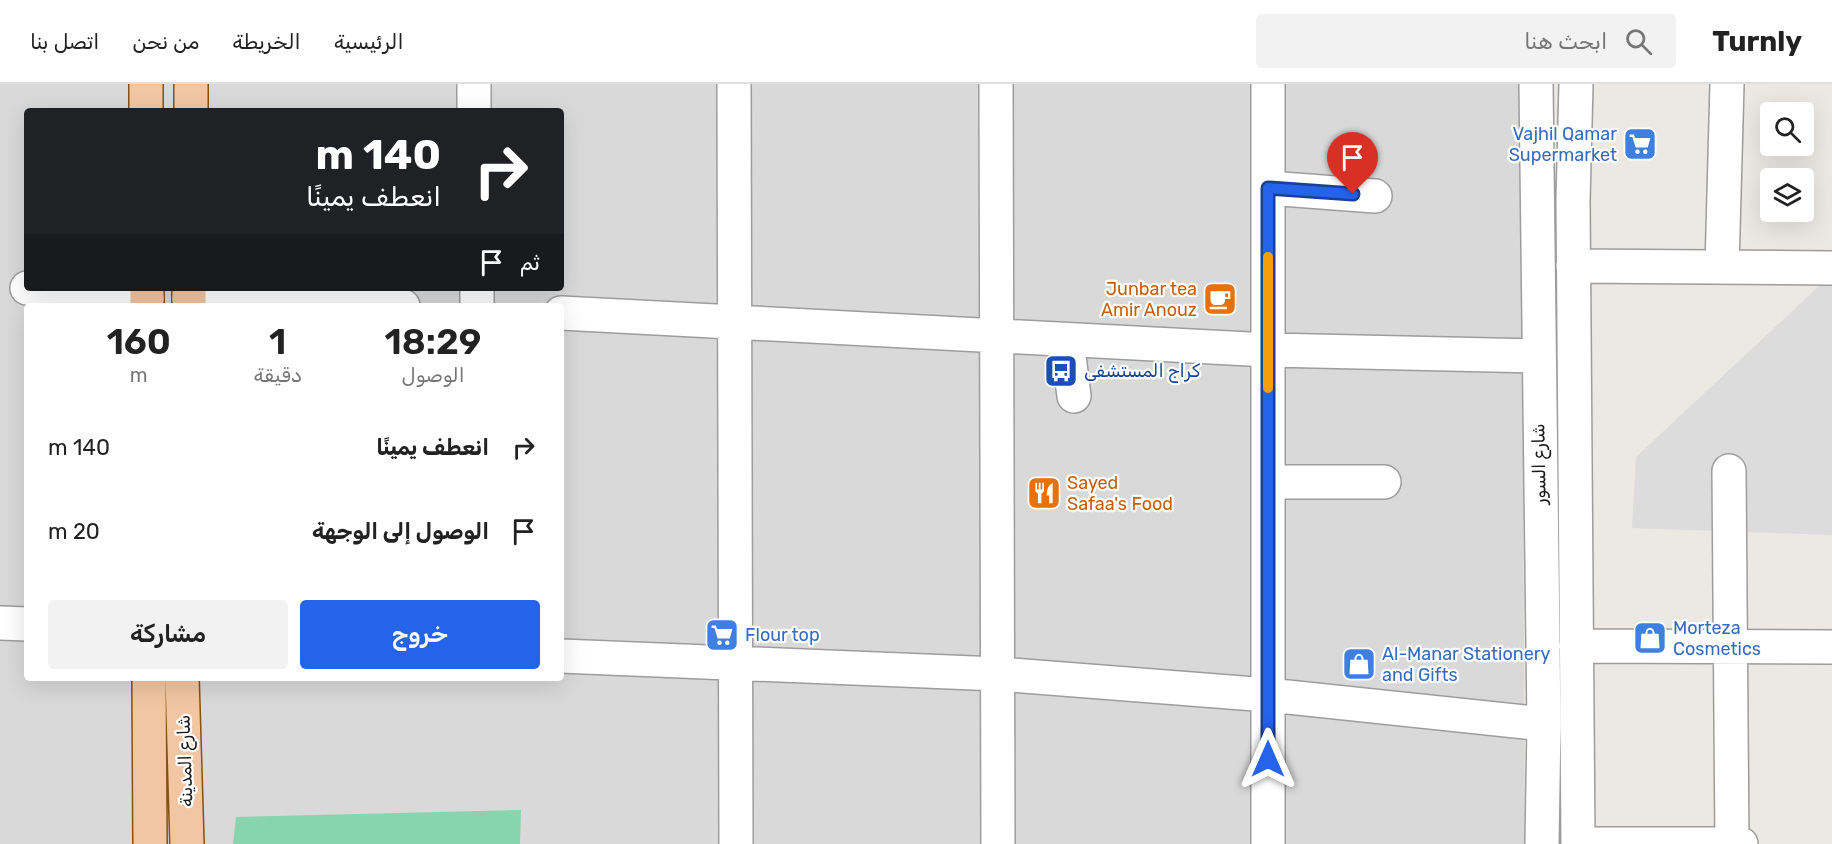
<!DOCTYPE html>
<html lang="ar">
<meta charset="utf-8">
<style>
body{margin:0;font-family:Rubik,Vazirmatn,sans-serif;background:#f2f2f2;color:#222;direction:rtl;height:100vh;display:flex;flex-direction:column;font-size:22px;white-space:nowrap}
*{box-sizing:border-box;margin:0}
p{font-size:20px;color:#767676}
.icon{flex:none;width:33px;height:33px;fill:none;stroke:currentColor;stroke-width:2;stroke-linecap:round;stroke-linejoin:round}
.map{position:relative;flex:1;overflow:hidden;direction:ltr}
.side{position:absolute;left:24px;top:219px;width:540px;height:378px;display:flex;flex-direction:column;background:#fff;border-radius:6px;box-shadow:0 6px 24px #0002;direction:rtl}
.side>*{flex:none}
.guide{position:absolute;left:24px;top:24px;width:540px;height:183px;border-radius:6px;box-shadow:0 6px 24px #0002;direction:rtl;background:#202124;color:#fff;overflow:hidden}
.tools{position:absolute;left:1760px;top:18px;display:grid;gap:12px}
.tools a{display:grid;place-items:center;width:54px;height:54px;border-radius:6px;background:#fff;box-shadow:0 6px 24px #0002;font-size:30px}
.pin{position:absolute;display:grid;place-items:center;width:51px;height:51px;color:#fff;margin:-62px -26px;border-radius:50% 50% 50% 0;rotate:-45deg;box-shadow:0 0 6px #0007}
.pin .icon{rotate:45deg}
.me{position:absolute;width:66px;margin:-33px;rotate:0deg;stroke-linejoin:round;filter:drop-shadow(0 0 4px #0008)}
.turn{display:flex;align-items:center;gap:21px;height:126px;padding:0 24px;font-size:27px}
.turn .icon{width:78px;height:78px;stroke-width:2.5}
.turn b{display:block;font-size:42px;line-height:51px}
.then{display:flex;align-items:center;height:57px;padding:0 24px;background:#0003;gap:12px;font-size:22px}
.eta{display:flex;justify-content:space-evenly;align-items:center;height:102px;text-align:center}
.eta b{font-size:36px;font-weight:600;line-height:42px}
.action{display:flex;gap:12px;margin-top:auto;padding:12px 24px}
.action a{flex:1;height:69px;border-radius:6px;background:#2563eb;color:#fff;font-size:24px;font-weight:600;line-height:69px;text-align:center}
.action a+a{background:#f2f2f2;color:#222}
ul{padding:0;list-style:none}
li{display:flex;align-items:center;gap:18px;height:84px;padding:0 24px}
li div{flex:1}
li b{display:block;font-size:22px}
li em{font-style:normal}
header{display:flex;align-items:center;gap:36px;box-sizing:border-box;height:84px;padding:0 30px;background:#fff;border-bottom:2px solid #e0e0e0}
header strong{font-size:28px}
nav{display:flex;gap:33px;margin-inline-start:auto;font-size:21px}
.search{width:420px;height:54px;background:#f2f2f2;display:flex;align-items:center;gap:15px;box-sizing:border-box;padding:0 21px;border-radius:6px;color:#767676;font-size:22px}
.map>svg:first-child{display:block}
.residential{fill:#dad9d9;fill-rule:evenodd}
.pitch{fill:#88d4ae}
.parking{fill:#dcdcdc}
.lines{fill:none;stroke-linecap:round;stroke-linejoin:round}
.minor-casing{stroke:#9d9d9d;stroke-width:36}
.major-casing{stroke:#86500e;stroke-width:36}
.minor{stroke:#fff;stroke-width:33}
.major{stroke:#f2c6a2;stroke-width:33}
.route-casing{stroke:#184099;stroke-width:15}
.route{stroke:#2563eb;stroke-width:10}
.slow{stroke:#f59e0b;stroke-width:10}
.labels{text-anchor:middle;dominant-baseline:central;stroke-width:4.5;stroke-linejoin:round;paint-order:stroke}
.shop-label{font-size:18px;fill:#366cbe;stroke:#fff;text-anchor:start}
.food-label{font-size:18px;fill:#c56008;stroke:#fff;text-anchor:end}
.transit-label{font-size:18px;fill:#164399;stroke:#fff;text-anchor:start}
.street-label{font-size:18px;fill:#1c1c1c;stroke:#fff}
</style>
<header>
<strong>Turnly</strong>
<div class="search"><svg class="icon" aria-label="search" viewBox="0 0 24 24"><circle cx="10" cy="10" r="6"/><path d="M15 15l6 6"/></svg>ابحث هنا</div>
<nav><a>الرئيسية</a><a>الخريطة</a><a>من نحن</a><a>اتصل بنا</a></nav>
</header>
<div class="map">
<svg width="1832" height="760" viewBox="0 0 1832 760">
<rect width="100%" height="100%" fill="#ece8e3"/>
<path class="residential" d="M0 0H1521L1525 760H0ZM27 27H561V204H27ZM27 222H561V594H27Z"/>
<path class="pitch" d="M521 726 520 760H233L236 733Z"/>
<path class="parking" d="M1832 190V451L1632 444 1636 373Z"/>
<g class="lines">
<defs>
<path id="minor" d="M474 0V27
M734 0 736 760
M996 0 998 760
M1268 0V760
M1536 0 1544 640 1542 760
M1576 0 1573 117 1578 760
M1268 104 1375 112
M1573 182 1832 184
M1722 183 1727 0
M27 204 147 214
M477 204V222
M189 214 403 222
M561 229 1268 266 1537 272
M1067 257 1074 312
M1729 387 1732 760
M1268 398H1384
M0 539 27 540
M1576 562 1832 563
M561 572 998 590 1268 611 1544 640
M1578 760H1741"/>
<path id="major" d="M146 0V27
M191 27V0
M147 204V222
M189 222V204
M149 594 150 760
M182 594 187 760"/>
</defs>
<use href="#minor" class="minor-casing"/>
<use href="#major" class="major-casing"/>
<use href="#minor" class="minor"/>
<use href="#major" class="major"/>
</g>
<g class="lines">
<defs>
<path id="route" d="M1268 675V104L1353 110"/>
</defs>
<use href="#route" class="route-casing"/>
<use href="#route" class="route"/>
<path class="slow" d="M1268 173V304"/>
</g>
<defs>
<symbol id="supermarket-square" viewBox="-11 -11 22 22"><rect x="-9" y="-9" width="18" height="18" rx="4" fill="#3f7fe0" stroke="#fff"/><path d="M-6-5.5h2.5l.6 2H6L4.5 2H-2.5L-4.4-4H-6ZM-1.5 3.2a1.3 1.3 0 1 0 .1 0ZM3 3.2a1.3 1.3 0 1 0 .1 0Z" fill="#fff"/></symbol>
<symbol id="cafe-square" viewBox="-11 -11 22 22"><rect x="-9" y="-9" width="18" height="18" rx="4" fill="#e8710a" stroke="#fff"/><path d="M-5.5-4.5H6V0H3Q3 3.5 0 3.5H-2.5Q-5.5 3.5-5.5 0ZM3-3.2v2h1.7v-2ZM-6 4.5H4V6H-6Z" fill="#fff"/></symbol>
<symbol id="bus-square" viewBox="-11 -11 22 22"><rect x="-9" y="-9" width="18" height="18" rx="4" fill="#1a4fb4" stroke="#fff"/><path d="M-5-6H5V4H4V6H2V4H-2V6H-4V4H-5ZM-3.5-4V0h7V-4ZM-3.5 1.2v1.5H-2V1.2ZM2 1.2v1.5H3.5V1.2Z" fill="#fff"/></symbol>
<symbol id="restaurant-square" viewBox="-11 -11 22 22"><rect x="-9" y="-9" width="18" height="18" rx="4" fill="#e8710a" stroke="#fff"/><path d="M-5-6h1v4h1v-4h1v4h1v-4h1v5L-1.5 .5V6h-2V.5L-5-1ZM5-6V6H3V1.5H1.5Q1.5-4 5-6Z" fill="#fff"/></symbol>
<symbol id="shop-square" viewBox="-11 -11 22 22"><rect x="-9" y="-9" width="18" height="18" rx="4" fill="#3f7fe0" stroke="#fff"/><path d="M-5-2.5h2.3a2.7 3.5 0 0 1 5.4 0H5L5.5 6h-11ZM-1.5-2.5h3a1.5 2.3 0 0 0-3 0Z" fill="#fff"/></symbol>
</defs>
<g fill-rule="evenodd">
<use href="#supermarket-square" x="1621" y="41" width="38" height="38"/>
<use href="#cafe-square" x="1201" y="196" width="38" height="38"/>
<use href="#bus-square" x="1042" y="268" width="38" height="38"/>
<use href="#restaurant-square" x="1025" y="390" width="38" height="38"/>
<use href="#supermarket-square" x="703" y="532" width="38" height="38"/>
<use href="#shop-square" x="1631" y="535" width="38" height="38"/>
<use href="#shop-square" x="1340" y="561" width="38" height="38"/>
</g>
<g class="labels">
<g class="shop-label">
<text x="1617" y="50" text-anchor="end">Vajhil Qamar<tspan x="1617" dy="21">Supermarket</tspan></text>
<text x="1673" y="544">Morteza<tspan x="1673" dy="21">Cosmetics</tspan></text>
<text x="745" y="551">Flour top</text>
<text x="1382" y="570">Al-Manar Stationery<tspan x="1382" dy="21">and Gifts</tspan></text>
</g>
<g class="food-label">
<text x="1197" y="205">Junbar tea<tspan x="1197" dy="21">Amir Anouz</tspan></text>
<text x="1067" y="399" text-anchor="start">Sayed<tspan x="1067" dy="21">Safaa's Food</tspan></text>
</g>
<g class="transit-label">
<text x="1084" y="287">كراج المستشفى</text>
</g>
<g class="street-label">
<text transform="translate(1539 380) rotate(-91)">شارع السور</text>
<text transform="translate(185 677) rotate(-92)">شارع المدينة</text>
</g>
</g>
</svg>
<div class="tools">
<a><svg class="icon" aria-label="search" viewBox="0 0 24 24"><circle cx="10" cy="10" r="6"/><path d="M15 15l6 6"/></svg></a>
<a><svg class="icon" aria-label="layers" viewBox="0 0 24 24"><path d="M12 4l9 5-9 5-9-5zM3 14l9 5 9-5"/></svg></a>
</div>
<div class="pin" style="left:1353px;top:110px;background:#d93025"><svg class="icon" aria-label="arrive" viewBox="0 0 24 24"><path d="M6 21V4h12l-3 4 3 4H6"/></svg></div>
<svg class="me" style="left:1268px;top:675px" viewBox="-20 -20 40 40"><path d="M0-17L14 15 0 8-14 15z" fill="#2563eb" stroke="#fff" stroke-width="4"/></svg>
<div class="guide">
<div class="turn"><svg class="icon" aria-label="right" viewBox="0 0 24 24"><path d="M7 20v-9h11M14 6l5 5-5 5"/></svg><div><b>140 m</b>انعطف يمينًا</div></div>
<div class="then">ثم<svg class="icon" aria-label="arrive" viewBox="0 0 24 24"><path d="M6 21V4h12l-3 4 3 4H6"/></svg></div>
</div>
<section class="side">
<div class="eta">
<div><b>18:29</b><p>الوصول</p></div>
<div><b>1</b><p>دقيقة</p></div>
<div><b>160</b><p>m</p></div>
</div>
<ul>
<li><svg class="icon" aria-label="right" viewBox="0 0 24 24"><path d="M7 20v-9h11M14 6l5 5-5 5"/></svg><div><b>انعطف يمينًا</b></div><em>140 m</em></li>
<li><svg class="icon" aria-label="arrive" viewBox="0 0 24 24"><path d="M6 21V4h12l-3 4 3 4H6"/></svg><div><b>الوصول إلى الوجهة</b></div><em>20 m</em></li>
</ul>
<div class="action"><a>خروج</a><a>مشاركة</a></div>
</section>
</div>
